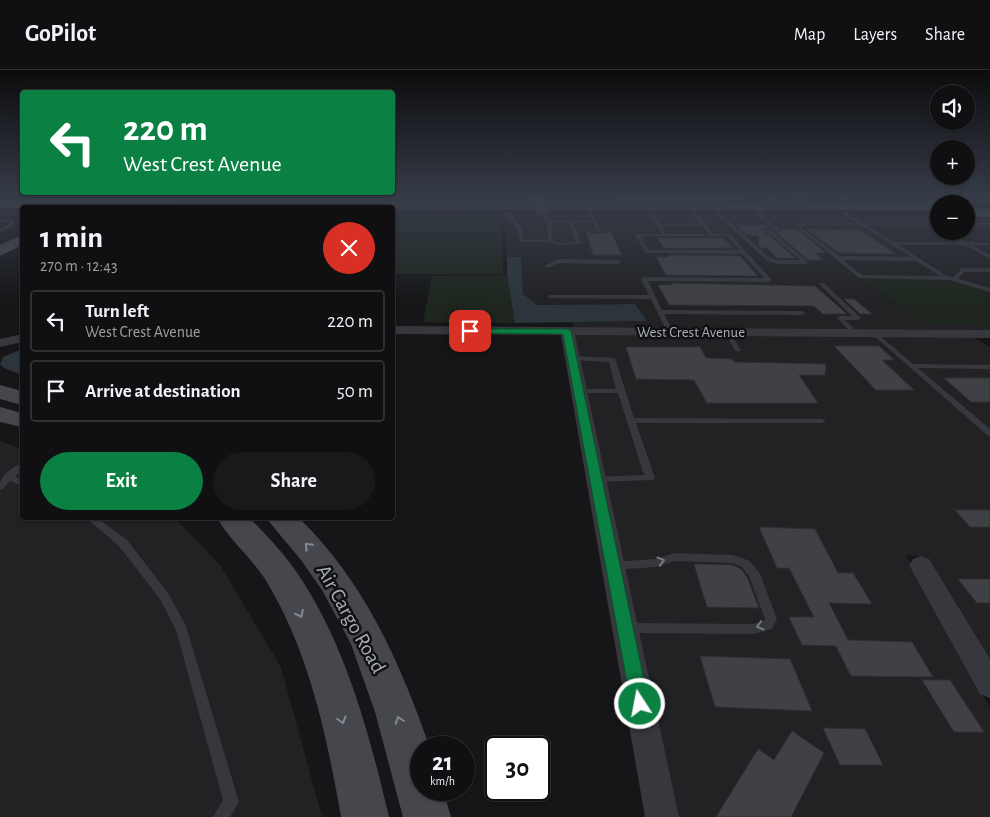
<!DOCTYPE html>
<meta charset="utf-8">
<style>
body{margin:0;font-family:"Alegreya Sans",sans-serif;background:#19191b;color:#f1f3f6;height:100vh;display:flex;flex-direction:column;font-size:19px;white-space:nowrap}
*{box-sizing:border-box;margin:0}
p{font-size:16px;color:#9c9d9f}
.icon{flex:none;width:28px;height:28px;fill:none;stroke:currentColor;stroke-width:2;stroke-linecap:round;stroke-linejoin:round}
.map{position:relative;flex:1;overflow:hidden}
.side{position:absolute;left:20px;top:135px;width:375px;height:315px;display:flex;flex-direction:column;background:#101012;border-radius:5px;box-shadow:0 1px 4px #0004,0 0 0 1px #303032}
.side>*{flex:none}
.top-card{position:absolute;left:20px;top:20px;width:375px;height:105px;border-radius:5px;box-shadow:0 1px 4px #0004,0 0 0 1px #303032;background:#0b8043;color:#fff;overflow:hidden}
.fabs{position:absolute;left:930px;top:15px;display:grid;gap:10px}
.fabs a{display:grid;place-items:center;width:45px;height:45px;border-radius:50%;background:#101012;box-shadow:0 1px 4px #0004,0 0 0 1px #303032;font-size:25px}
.speed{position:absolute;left:410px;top:666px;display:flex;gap:10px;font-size:25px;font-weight:700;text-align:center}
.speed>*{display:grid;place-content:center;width:65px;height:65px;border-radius:50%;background:#101012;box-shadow:0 1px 4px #0004,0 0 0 1px #303032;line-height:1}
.speed small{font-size:12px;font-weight:400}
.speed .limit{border:2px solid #111;border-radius:8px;background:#fff;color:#111}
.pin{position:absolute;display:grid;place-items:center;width:42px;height:42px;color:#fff;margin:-21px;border-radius:10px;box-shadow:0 2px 8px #0006}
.me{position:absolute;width:55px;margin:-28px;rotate:349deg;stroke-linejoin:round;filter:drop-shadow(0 0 4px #0008)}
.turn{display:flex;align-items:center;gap:18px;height:105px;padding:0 20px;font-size:22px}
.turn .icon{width:65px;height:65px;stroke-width:2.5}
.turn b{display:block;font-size:35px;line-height:42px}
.round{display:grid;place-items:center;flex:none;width:52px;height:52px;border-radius:26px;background:#19191b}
.overview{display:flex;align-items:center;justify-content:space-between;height:85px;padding:0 20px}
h1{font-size:30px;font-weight:700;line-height:38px}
.cta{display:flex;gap:10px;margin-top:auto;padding:10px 20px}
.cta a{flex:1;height:58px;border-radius:30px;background:#0b8043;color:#fff;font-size:20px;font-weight:700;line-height:58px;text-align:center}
.cta a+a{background:#19191b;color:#f1f3f6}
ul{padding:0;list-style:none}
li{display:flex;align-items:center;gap:15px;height:62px;margin:0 10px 8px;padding:0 10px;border:2px solid #303032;border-radius:5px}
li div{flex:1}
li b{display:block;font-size:19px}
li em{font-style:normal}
header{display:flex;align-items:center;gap:30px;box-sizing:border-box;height:70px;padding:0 25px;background:#101012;border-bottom:1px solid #303032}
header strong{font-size:24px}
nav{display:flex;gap:28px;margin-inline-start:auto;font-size:18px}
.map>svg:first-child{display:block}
.built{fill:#222225}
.green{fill:#1e261f}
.water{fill:#2c353c}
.building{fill:#404145;stroke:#303034}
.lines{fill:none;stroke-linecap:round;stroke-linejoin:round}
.lane{fill:#37383d;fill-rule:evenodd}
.street{fill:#37383d;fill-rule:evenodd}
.secondary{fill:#45474d;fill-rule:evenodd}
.primary{fill:#53555c;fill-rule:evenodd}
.oneway{stroke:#858993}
.oneway2{stroke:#757881}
.route{fill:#0b8043;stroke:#07532c}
.labels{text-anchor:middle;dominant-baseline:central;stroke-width:5;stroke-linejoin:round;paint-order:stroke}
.far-street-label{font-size:15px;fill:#a8adb8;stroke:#111113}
.near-street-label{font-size:21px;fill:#a8adb8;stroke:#111113}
</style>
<header>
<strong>GoPilot</strong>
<nav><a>Map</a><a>Layers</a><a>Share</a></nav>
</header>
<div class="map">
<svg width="990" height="747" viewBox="0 0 990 747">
<rect width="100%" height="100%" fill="#161618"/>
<path class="built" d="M99 128H534L536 134 91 133Z
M542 128H990V135L543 134Z
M496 144 939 146V161H966V146H990V225L976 217 938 211 861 210 924 254 990 255V260L573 258 572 252 646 251 635 234 537 235 523 224 521 188 507 187 504 148 496 146Z
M574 264 973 267 990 277V594L927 488 906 485 990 638V747H677Z
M0 371 22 379V448H175L220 495 281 597 322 747H0Z"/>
<path class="green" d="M393 144H496V146L393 147Z
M392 148H501L503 204H393Z
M507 205 515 253 423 252 432 206Z
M860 209 938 211 976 217 990 225V255L924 254Z"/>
<path class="water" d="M507 187H521L523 224 537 235 635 234 647 251 515 253 507 205Z
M22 279V305L4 298 0 294 3 287Z"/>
<path class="building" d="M736 155H766L769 157 765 158V162L795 188H777L767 178H762L758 175 759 167 745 163Z
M782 159H797L826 183H815L823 190H808L776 162H781Z
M807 159 860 160 896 184 839 183Z
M586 162 597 164 611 162 622 185H593Z
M657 168H724L733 178H664Z
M668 185 740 186 758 206 666 205 656 187H670Z
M671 213 815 216 847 244H823L814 236 669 235 658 215H672Z
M844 229H854L872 244H860Z
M834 276H879L894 290H882L914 320H876Z
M626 277H700L706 288 732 289 734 292 826 294 825 305H799L818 333H707L694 310 636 309Z
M944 308H990V332H971Z
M955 440H990V457H970Z
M759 457 815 459 838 503H853L872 534 829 533 848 570 912 572 933 607 851 606 836 576 802 575 789 547H814L789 498H777Z
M694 494 732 495 741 499 747 507 759 538 707 537Z
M958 509H990V533H977Z
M700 586 790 589 812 641 715 637Z
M922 610H950L984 662H954Z
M823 658 865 659 883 695H840Z
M792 661 824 683 791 747H716L758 679 774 690Z"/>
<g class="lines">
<path class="lane" d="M8 128H14L0 135V132Z
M615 128 742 129 744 130 742 131 620 130 623 136 621 137Z
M767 128H772L785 139 782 140Z
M796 128H801L810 136 807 137Z
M841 128H846L857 136 854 137Z
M949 128H955L964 134H959Z
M503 141H507C516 149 523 156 524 170H548L547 153 540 142 542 141 550 151 592 150 588 142 592 141 601 161 597 162 593 152H574L581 174 558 175 550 172H522L520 171C519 158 513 151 503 143ZM569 152 576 172 559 173 553 170 551 153Z
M650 141 660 154H700L691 142 695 141 714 164H730L772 210 769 212 648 211 662 240 802 241 805 243 802 245 664 244 673 262 670 264 667 262 651 229 548 228V226L550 225H649L641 209 644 207 764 208 742 184 645 183 635 164H662L648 142ZM662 156H703L709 164H666ZM640 166H727L739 180H649Z
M718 141 770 188 777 190H800L766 161V159H774L757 145 759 141H763L761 145 781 160 772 161 808 192 805 194H777L766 190 716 143Z
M844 141 863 153H939V155H867L894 172H960L941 161H947L967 172 990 173V175H972L990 185V189L965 175H899L945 205 953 207 962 198H990V202H964L958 209 990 218V222L949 210 859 208 797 157V154L806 153H857L842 143ZM806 155H861L911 187 839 186 801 157ZM843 190 916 191 940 206 862 205Z
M0 149 13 151 15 155 0 162V159L10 154 9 153 0 151Z
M966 153H990V155H966Z
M558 189 618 190 621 192 618 194 559 193 547 198 544 196Z
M820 213H824L860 247 861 248 858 250H845L857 262V264H853L837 248 840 246H852L820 215Z
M727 260 729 261 741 280 740 281H736L735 280 724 262Z
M874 261 913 294 990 295V299L918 298 990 359V366L987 365 872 264V262Z
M569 286 615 288 634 348 822 349 826 351 822 353H636L655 408 653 410 596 412 593 411 591 409 593 407 644 405 618 323H578L574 321 578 319H616L609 292 572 290 568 288Z
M22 393V400L15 406 22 410V416L10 411 3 419 0 420C0 417 0 414 0 412 2 404 15 396 22 393Z
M86 448H97L127 470 168 523 186 556 239 732 230 747H213L223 730 176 560 160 529 119 476Z
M675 483 733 485 750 491 760 504 777 549 772 559 753 564 627 563 623 562 621 558 623 554 627 553 753 554 764 551 765 549 749 506 742 497 732 493 675 491 655 497 613 500 609 499 607 496 609 493 613 492 655 489Z"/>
<path class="street" d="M392 256 990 260V268L575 265 679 747H645L561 265 392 264Z
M22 264V272L0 277V269Z
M921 486 929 489 990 589V628L980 624 909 495 913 489Z"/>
<path class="secondary" d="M532 128H544L548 142 547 145H537Z
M22 165V175L0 186V175Z
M0 315 22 321V335L0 329Z
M0 337 22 343V357L0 352Z
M217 448H250C263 462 278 477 290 493 343 564 369 662 389 747H341C327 667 310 585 268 514 254 490 231 472 217 448Z
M266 448H299C364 511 400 592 430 678H421V720H443L451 747H403L375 642 351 574 322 520 301 490Z"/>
<path class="primary" d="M0 130 939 132 944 134H939V140L0 138Z
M966 138 990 139V147L966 146Z"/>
</g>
<defs><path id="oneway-chevron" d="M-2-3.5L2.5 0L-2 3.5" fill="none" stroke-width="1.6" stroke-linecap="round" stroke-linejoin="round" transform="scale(1.25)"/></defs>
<g class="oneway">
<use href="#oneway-chevron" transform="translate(308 476) rotate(-133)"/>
<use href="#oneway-chevron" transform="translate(300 544) rotate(64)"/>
<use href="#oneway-chevron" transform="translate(342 650) rotate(74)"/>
<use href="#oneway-chevron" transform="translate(399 650) rotate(-108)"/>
</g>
<g class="oneway2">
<use href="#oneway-chevron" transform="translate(661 491) rotate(-16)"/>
<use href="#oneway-chevron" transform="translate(760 556) rotate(164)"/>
</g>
<linearGradient id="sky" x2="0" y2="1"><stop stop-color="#0c0c0d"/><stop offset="0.55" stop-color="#363c48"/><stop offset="1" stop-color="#363c48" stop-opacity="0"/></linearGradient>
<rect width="990" height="233" fill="url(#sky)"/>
<path class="route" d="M467 259H567L571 261 649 634 646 640 640 642 633 640 631 634 563 264 470 263H467Z"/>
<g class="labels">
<g class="far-street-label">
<text x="691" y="262">West Crest Avenue</text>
</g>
<g class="near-street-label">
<text transform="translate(351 549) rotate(61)">Air Cargo Road</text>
</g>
</g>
</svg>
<div class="fabs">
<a><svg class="icon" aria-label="sound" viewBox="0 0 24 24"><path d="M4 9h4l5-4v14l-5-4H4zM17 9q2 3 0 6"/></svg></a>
<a>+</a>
<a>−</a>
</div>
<div class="speed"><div>21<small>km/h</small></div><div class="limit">30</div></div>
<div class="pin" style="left:470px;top:261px;background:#d93025"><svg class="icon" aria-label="arrive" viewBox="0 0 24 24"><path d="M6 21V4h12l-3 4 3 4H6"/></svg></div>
<svg class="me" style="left:640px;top:634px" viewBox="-20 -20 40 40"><circle r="17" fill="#0b8043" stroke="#fff" stroke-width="3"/><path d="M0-11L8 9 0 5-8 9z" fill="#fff"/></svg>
<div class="top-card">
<div class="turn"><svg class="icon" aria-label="left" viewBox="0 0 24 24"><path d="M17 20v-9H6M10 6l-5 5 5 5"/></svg><div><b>220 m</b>West Crest Avenue</div></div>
</div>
<section class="side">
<div class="overview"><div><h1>1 min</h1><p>270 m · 12:43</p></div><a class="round" style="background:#d93025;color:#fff"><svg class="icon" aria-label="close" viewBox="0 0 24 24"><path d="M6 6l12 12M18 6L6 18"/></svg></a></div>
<ul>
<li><svg class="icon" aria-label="left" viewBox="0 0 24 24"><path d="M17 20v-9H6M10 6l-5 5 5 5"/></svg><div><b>Turn left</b><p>West Crest Avenue</p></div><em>220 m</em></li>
<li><svg class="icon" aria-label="arrive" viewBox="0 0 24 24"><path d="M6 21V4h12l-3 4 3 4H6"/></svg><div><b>Arrive at destination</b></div><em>50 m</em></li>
</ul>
<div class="cta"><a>Exit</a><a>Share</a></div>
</section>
</div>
